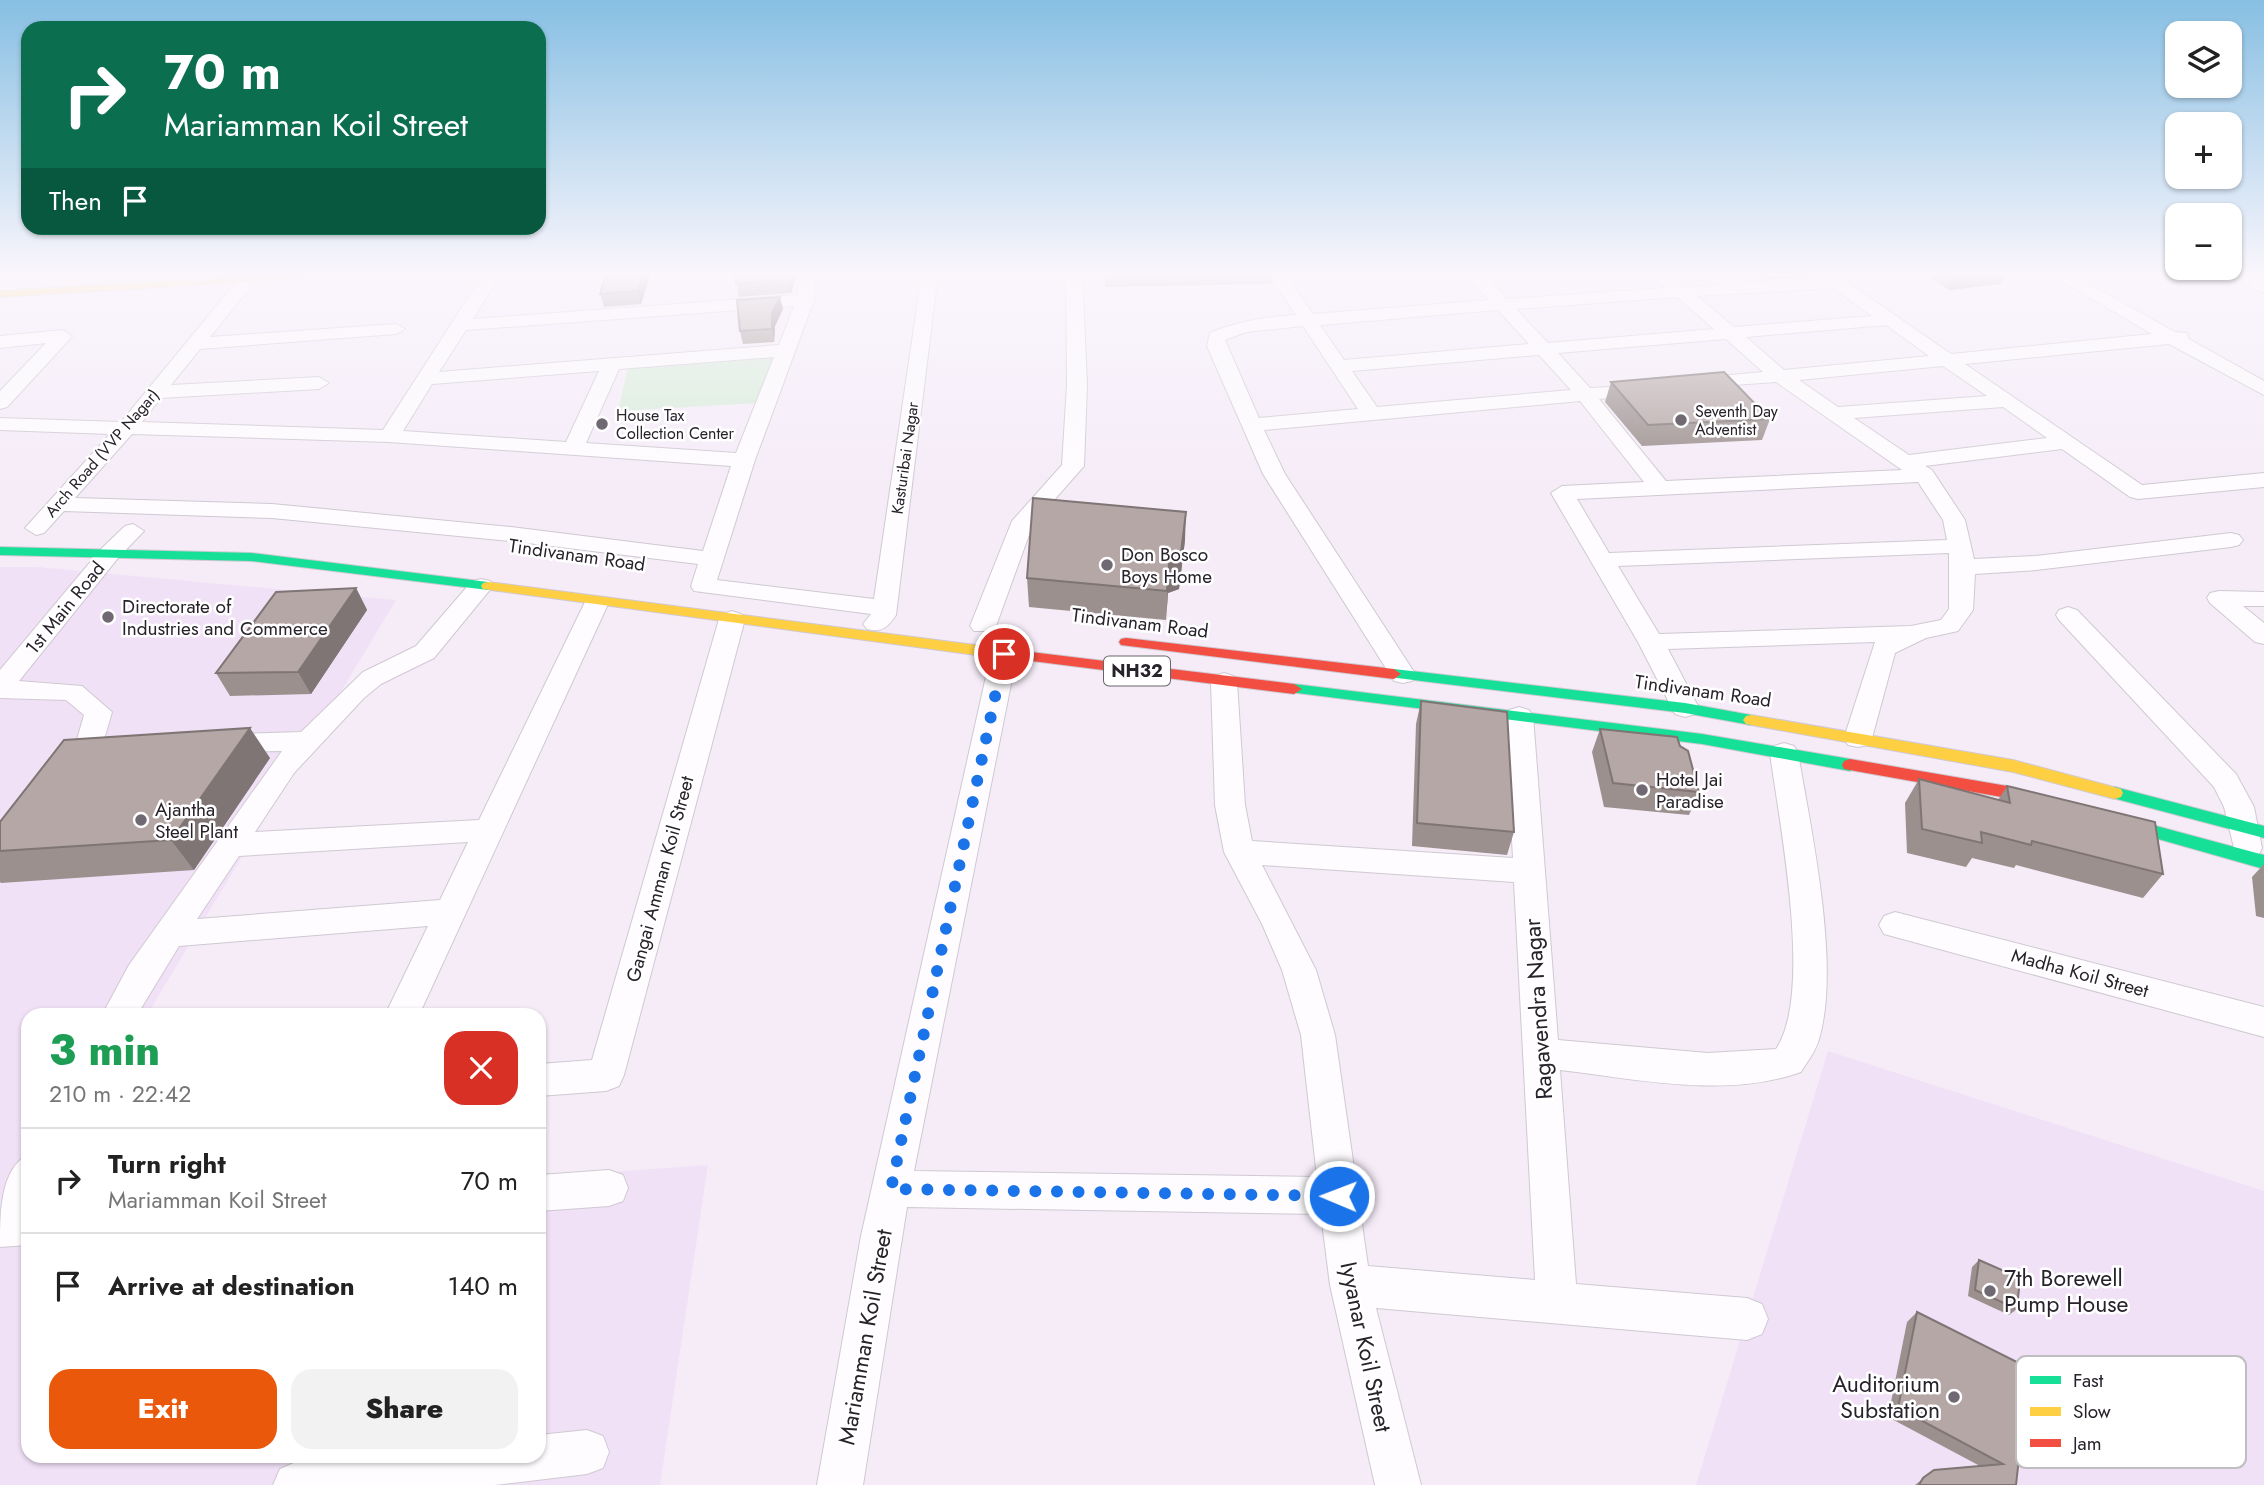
<!DOCTYPE html>
<meta charset="utf-8">
<style>
body{margin:0;font-family:Jost,sans-serif;background:#f2f2f2;color:#222;height:100vh;display:flex;flex-direction:column;font-size:26px;white-space:nowrap}
*{box-sizing:border-box;margin:0}
p{font-size:23px;color:#767676}
.icon{flex:none;width:38px;height:38px;fill:none;stroke:currentColor;stroke-width:2;stroke-linecap:round;stroke-linejoin:round}
.map{position:relative;flex:1;overflow:hidden}
.drawer{position:absolute;left:21px;top:1008px;width:525px;height:455px;display:flex;flex-direction:column;background:#fff;border-radius:21px;box-shadow:0 2px 5px #0004}
.drawer>*{flex:none}
.hud{position:absolute;left:21px;top:21px;width:525px;height:214px;border-radius:21px;box-shadow:0 2px 5px #0004;background:#0b6e4f;color:#fff;overflow:hidden}
.buttons{position:absolute;left:2165px;top:21px;display:grid;gap:14px}
.buttons a{display:grid;place-items:center;width:77px;height:77px;border-radius:14px;background:#fff;box-shadow:0 2px 5px #0004;font-size:35px}
.pin{position:absolute;display:grid;place-items:center;width:60px;height:60px;color:#fff;margin:-30px;border:4px solid #fff;border-radius:50%;box-shadow:0 2px 7px #0007}
.me{position:absolute;width:77px;margin:-38px;rotate:271deg;stroke-linejoin:round;filter:drop-shadow(0 0 5px #0008)}
.turn{display:flex;align-items:center;gap:24px;height:147px;padding:0 28px;font-size:32px}
.turn .icon{width:91px;height:91px;stroke-width:2.5}
.turn b{display:block;font-size:49px;line-height:60px}
.then{display:flex;align-items:center;height:66px;padding:0 28px;background:#0003;gap:14px;font-size:26px}
.round{display:grid;place-items:center;flex:none;width:74px;height:74px;border-radius:21px;background:#f2f2f2}
.headline{display:flex;align-items:center;justify-content:space-between;height:119px;padding:0 28px}
h1{font-size:42px;font-weight:800;line-height:52px;color:#1e9e55}
.cta{display:flex;gap:14px;margin-top:auto;padding:14px 28px}
.cta a{flex:1;height:80px;border-radius:21px;background:#ea580c;color:#fff;font-size:28px;font-weight:800;line-height:80px;text-align:center}
.cta a+a{background:#f2f2f2;color:#222}
ul{padding:0;list-style:none}
li{display:flex;align-items:center;gap:21px;height:105px;padding:0 28px;border-top:2px solid #e0e0e0}
li div{flex:1}
li b{display:block;font-size:26px}
li em{font-style:normal}
.map>svg:first-child{display:block}
.built{fill:#f1e1f7}
.green{fill:#d6ecd8}
.lines{fill:none;stroke-linecap:round;stroke-linejoin:round}
.street-casing{stroke:#cfc9d2;stroke-width:2}
.fast-casing{stroke:#cfc9d2;stroke-width:2}
.slow-casing{stroke:#cfc9d2;stroke-width:2}
.jam-casing{stroke:#cfc9d2;stroke-width:2}
.street{fill:#fefcfe;fill-rule:evenodd}
.fast{fill:#16e098;fill-rule:evenodd}
.slow{fill:#ffcf43;fill-rule:evenodd}
.jam{fill:#f24e42;fill-rule:evenodd}
.wall{fill:#9c908e}
.shaded-wall{fill:#7f7574}
.building{fill:#b5a7a5;stroke:#7f7574;stroke-width:2}
.route{stroke:#1a73e8;stroke-width:12;stroke-dasharray:0 21.6}
.poi-dot{fill:#706973;stroke:#fff;stroke-width:2.5}
.labels{text-anchor:middle;dominant-baseline:central;stroke-width:5;stroke-linejoin:round;paint-order:stroke}
.far-poi-label{font-size:16px;fill:#28222b;stroke:#fff;text-anchor:start}
.far-street-label{font-size:16px;fill:#28222b;stroke:#fff}
.shield{fill:#fff;stroke:#68646b;stroke-width:2}
.shield-label{font-size:18px;font-weight:bold;fill:#28222b}
.poi-label{font-size:19px;fill:#28222b;stroke:#fff;text-anchor:start}
.street-label{font-size:19px;fill:#28222b;stroke:#fff}
.near-street-label{font-size:23px;fill:#28222b;stroke:#fff}
.near-poi-label{font-size:23px;fill:#28222b;stroke:#fff;text-anchor:start}
.key{fill:#fff;stroke:#bebdbf;stroke-width:2}
.key-label{font-size:19px;fill:#28222b}
</style>
<div class="map">
<svg width="2264" height="1485" viewBox="0 0 2264 1485">
<rect width="100%" height="100%" fill="#f5ecf8"/>
<path class="built" d="M0 567H37L396 600 147 1015H28V1456H539V1177L708 1165 660 1485H0Z
M1828 1051 2264 1191V1485H1696Z"/>
<path class="green" d="M774 357 759 403 618 411 628 367Z"/>
<g class="lines">
<defs>
<path id="street" d="M484 273H501L473 319 797 295 800 273H816L814 300 755 460 717 580 874 599 922 273H938L896 615C888 627 882 633 867 629L863 624 871 614 694 591 691 586 698 564 511 541 272 518 64 511 44 533 36 535 25 528 110 434 0 430V418L121 422 241 276 247 275 256 280 210 337 396 324 405 329 396 334 200 349 171 385 319 377 329 383 319 389 161 398 142 422 383 430ZM794 306 779 345 439 372 466 330ZM774 357 736 453 586 443 619 369ZM599 371 566 442 403 431 432 384ZM132 434 389 442 731 466 703 551 511 527 272 504 75 498Z
M1066 273H1082L1087 385 1084 466 1033 524 996 626 992 631H974L970 626 1012 521 1062 465 1067 385Z
M1268 273H1285L1313 314 1489 300 1465 273H1483L1507 299 1666 288 1651 273H1669L1685 287 1819 279 1814 273H1834L1951 354 2152 334 2048 273H2069L2175 332 2187 333 2189 339 2264 381V395L2169 344 1965 364 2142 485 2264 473V487L2138 499 2130 497 2062 449 1925 466 1932 470 1965 520 1974 559 2036 556 2231 533 2239 535 2243 540 2239 545 2231 547 2036 570 1975 574 1973 610 1958 631 1926 638 1895 653 1872 738 1868 745 1858 747 1848 745 1844 738 1875 642 1668 649 1699 708 1695 714 1685 717 1675 714 1638 642 1551 493 1562 486 1644 482 1580 401 1264 430 1285 474 1416 675 1412 681 1403 683 1394 681 1263 474 1207 346 1210 333C1237 321 1266 317 1296 315ZM1833 288 1872 316 1734 327 1697 296ZM1677 297 1714 329 1548 343 1516 309ZM1498 310 1529 344 1344 360 1320 325ZM1886 325 1929 356 1784 370 1746 337ZM1303 326 1358 409 1259 418 1225 340 1246 332ZM1726 339 1763 372 1697 378 1687 384 1690 388 1776 382 1902 470 1666 481 1599 399 1653 393 1656 389 1653 385 1590 388 1558 353ZM1539 355 1571 390 1377 407 1352 371ZM1943 366 1987 396 1838 407 1799 380ZM2003 407 2047 438 1909 455 1854 418ZM1918 482 1943 520 1947 540 1609 553 1577 499ZM1949 553V609L1941 620 1911 626 1659 634 1618 566Z
M2219 273H2242L2264 282V293Z
M63 330 72 336 69 340 7 407 0 409V391L46 343 0 348V336Z
M133 524 144 531 118 558 19 681 82 686 112 712C105 736 95 785 62 775L58 768 76 743 84 715 66 700 0 698V670L102 548 125 526Z
M481 579 490 581 493 586 434 658 381 684 364 698 294 773 255 832 479 820 585 602 588 597H606L609 602 419 1015H385L428 926 179 946 137 1015H102L129 965 282 751 222 752 212 749 208 742 212 735 301 732 363 672 416 646 472 581ZM468 842 440 900 197 919 239 856Z
M2219 591 2264 592V606H2243L2264 623V644L2255 642 2210 603 2207 598 2210 593Z
M2068 607 2077 610 2236 774 2254 807 2262 848 2258 856 2247 859 2236 856 2224 807 2214 787 2059 620 2056 615 2059 610Z
M732 611 741 614 745 619 624 1075 619 1086 606 1091 539 1096V1064L592 1060 719 619 723 614Z
M1004 646 1013 648 1017 654 914 1171 1317 1177 1301 1035 1282 970 1262 924 1224 852 1215 805 1211 682 1215 676 1224 673 1233 676 1237 682 1245 805 1252 841 1513 858 1505 716 1509 710 1519 707 1529 710 1533 716 1558 1040 1708 1053 1776 1049C1814 993 1779 822 1770 753L1774 746 1784 743 1794 746 1798 753C1811 830 1841 966 1819 1039 1816 1051 1807 1062 1801 1072 1726 1099 1637 1079 1560 1070L1576 1284 1747 1298 1762 1304 1768 1319 1762 1334 1747 1340 1376 1308 1421 1485H1375L1330 1285 1321 1214 907 1207 863 1485H817L861 1236 991 654 995 648ZM1262 865 1514 882 1535 1280 1368 1266 1335 1035 1316 970Z
M1895 912 2264 1007V1037L1884 934 1879 925 1884 916Z
M28 1155V1245L0 1247C0 1214 0 1169 28 1155Z
M609 1170 623 1175 628 1188 623 1201 609 1206 539 1211V1175Z
M587 1430 603 1436 609 1452 603 1468 587 1474 495 1485H273L280 1469 296 1462 351 1456H539V1435Z"/>
<path id="fast" d="M0 547 251 553 488 582 495 586 488 590 251 561 0 555Z
M1394 669 1685 703 1751 715 1759 720 1751 725 1685 713 1389 677 1387 674 1389 671Z
M1294 684 1702 734 1850 759 1858 765 1850 771 1702 744 1289 692 1286 689 1289 686Z
M2115 787 2264 826V838L2109 797 2107 793 2109 789Z
M2108 813 2264 855V869L2102 823 2100 819 2102 815Z"/>
<path id="slow" d="M293 273H349L344 276 0 297V291Z
M488 582 1006 649 1013 654 1006 659 483 589 481 586 483 583Z
M1751 715 2013 760 2121 789 2123 793 2121 797 2115 799 2013 772 1746 724 1743 720 1746 716Z"/>
<path id="jam" d="M1126 638 1394 669 1401 674 1394 679 1121 645 1119 642 1121 639Z
M1006 649 1294 684 1302 689 1294 694 1001 657 999 654Z
M1850 759 2013 787 2059 800 2061 804 2059 808 2053 810 2013 799 1844 769 1842 765 1844 761Z"/>
</defs>
<use href="#street" class="street-casing"/>
<use href="#fast" class="fast-casing"/>
<use href="#slow" class="slow-casing"/>
<use href="#jam" class="jam-casing"/>
<use href="#street" class="street"/>
<use href="#fast" class="fast"/>
<use href="#slow" class="slow"/>
<use href="#jam" class="jam"/>
</g>
<path class="wall" d="M606 273H651L641 304 604 307 600 294Z
M735 273H797L791 293 739 297Z
M1105 273H1273L1272 284 1105 287Z
M1759 273H1815L1814 277 1767 279Z
M1921 273H2006L2001 284 1949 290Z
M783 309 775 326 774 342 743 344 740 331Z
M1611 382 1770 419 1762 440 1642 446 1605 402Z
M1185 540 1179 589 1168 593 1166 620 1029 607 1027 578Z
M356 588 367 610 311 694 230 696 216 673Z
M1421 701 1514 832 1507 855 1412 846 1416 724Z
M1600 729 1699 792 1689 815 1604 807 1592 752Z
M270 758 194 870 1 883 0 882V822Z
M1919 779 1998 800 2007 786 2163 874 2143 898 2016 865 2014 868 1972 858 1966 867 1907 853 1905 803Z
M2264 864V918L2256 916 2252 877Z
M1979 1260 2017 1309 2009 1315 1968 1296 1972 1267Z
M1917 1312 2016 1485H1915L1934 1470 1980 1466 1888 1417 1907 1322Z"/>
<path class="shaded-wall" d="M644 273H651L641 304 638 291Z
M791 273H797L791 293 788 280Z
M1956 273H2006L2001 284 1949 290Z
M780 297 783 309 775 326 774 342 772 329V313Z
M1186 512 1185 540 1179 589 1168 593 1166 620 1169 564Z
M356 588 367 610 311 694 298 672Z
M250 728 270 758 194 870 171 840Z"/>
<path class="building" d="M606 273H644L638 291 600 294Z
M735 273H791L788 280 736 284Z
M780 297 772 313V329L740 331 737 300Z
M1724 372 1770 419 1648 425 1611 382Z
M1033 498 1186 512 1180 560 1169 564 1167 591 1027 578Z
M356 588 298 672 216 673 276 592Z
M1421 701 1507 712 1514 832 1417 823Z
M250 728 171 840 0 851V822L64 740Z
M1600 729 1677 737 1680 746 1688 751 1699 792 1613 783Z
M1919 779 2010 803 2007 786 2155 822 2163 874 2032 841 2031 845 1981 832 1982 843 1922 829Z
M1979 1260 2020 1278 2017 1309 1975 1290Z
M1917 1312 2029 1368 2016 1485H1919L1923 1478 1934 1470 2003 1464 1898 1408Z"/>
<linearGradient id="sky" x2="0" y2="1"><stop stop-color="#87bfe3"/><stop offset="0.57" stop-color="#faf6fc"/><stop offset="1" stop-color="#faf6fc" stop-opacity="0"/></linearGradient>
<rect width="2264" height="481" fill="url(#sky)"/>
<g class="lines">
<path class="route" d="M1004 654 891 1189 1339 1196"/>
</g>
<g class="poi-dot">
<circle cx="1681" cy="420" r="7"/>
<circle cx="602" cy="424" r="7"/>
<circle cx="1107" cy="565" r="7"/>
<circle cx="108" cy="617" r="7"/>
<circle cx="1642" cy="790" r="7"/>
<circle cx="141" cy="820" r="7"/>
<circle cx="1990" cy="1291" r="7"/>
<circle cx="1954" cy="1397" r="7"/>
</g>
<g class="labels">
<g class="far-poi-label">
<text x="1695" y="411">Seventh Day<tspan x="1695" dy="18">Adventist</tspan></text>
<text x="616" y="415">House Tax<tspan x="616" dy="18">Collection Center</tspan></text>
</g>
<g class="far-street-label">
<text transform="translate(102 453) rotate(-49)">Arch Road (VVP Nagar)</text>
<text transform="translate(905 458) rotate(-82)">Kasturibai Nagar</text>
</g>
<rect class="shield" x="1104" y="656.5" width="66" height="29" rx="5"/>
<g class="shield-label">
<text x="1137" y="671">NH32</text>
</g>
<g class="poi-label">
<text x="1121" y="554">Don Bosco<tspan x="1121" dy="22">Boys Home</tspan></text>
<text x="122" y="606">Directorate of<tspan x="122" dy="22">Industries and Commerce</tspan></text>
<text x="1656" y="779">Hotel Jai<tspan x="1656" dy="22">Paradise</tspan></text>
<text x="155" y="809">Ajantha<tspan x="155" dy="22">Steel Plant</tspan></text>
</g>
<g class="street-label">
<text transform="translate(577 555) rotate(8)">Tindivanam Road</text>
<text transform="translate(65 608) rotate(-51)">1st Main Road</text>
<text transform="translate(1140 623) rotate(7)">Tindivanam Road</text>
<text transform="translate(1703 691) rotate(8)">Tindivanam Road</text>
<text transform="translate(660 879) rotate(-75)">Gangai Amman Koil Street</text>
<text transform="translate(2080 973) rotate(15)">Madha Koil Street</text>
</g>
<g class="near-street-label">
<text transform="translate(1538 1009) rotate(-94)">Ragavendra Nagar</text>
<text transform="translate(865 1337) rotate(-80)">Mariamman Koil Street</text>
<text transform="translate(1366 1347) rotate(78)">Iyyanar Koil Street</text>
</g>
<g class="near-poi-label">
<text x="2004" y="1278">7th Borewell<tspan x="2004" dy="26">Pump House</tspan></text>
<text x="1940" y="1384" text-anchor="end">Auditorium<tspan x="1940" dy="26">Substation</tspan></text>
</g>
</g>
<rect x="2016" y="1356" width="230" height="112" rx="10" class="key"/>
<rect x="2030" y="1376" width="31" height="8" fill="#16e098"/>
<rect x="2030" y="1407" width="31" height="9" fill="#ffcf43"/>
<rect x="2030" y="1439" width="31" height="8" fill="#f24e42"/>
<g class="key-label">
<text x="2073" y="1387">Fast</text>
<text x="2073" y="1418">Slow</text>
<text x="2073" y="1450">Jam</text>
</g>
</svg>
<div class="buttons">
<a><svg class="icon" aria-label="layers" viewBox="0 0 24 24"><path d="M12 4l9 5-9 5-9-5zM3 14l9 5 9-5"/></svg></a>
<a>+</a>
<a>−</a>
</div>
<div class="pin" style="left:1004px;top:654px;background:#d93025"><svg class="icon" aria-label="arrive" viewBox="0 0 24 24"><path d="M6 21V4h12l-3 4 3 4H6"/></svg></div>
<svg class="me" style="left:1339px;top:1196px" viewBox="-20 -20 40 40"><circle r="17" fill="#1a73e8" stroke="#fff" stroke-width="3"/><path d="M0-11L8 9 0 5-8 9z" fill="#fff"/></svg>
<div class="hud">
<div class="turn"><svg class="icon" aria-label="right" viewBox="0 0 24 24"><path d="M7 20v-9h11M14 6l5 5-5 5"/></svg><div><b>70 m</b>Mariamman Koil Street</div></div>
<div class="then">Then<svg class="icon" aria-label="arrive" viewBox="0 0 24 24"><path d="M6 21V4h12l-3 4 3 4H6"/></svg></div>
</div>
<section class="drawer">
<div class="headline"><div><h1>3 min</h1><p>210 m · 22:42</p></div><a class="round" style="background:#d93025;color:#fff"><svg class="icon" aria-label="close" viewBox="0 0 24 24"><path d="M6 6l12 12M18 6L6 18"/></svg></a></div>
<ul>
<li><svg class="icon" aria-label="right" viewBox="0 0 24 24"><path d="M7 20v-9h11M14 6l5 5-5 5"/></svg><div><b>Turn right</b><p>Mariamman Koil Street</p></div><em>70 m</em></li>
<li><svg class="icon" aria-label="arrive" viewBox="0 0 24 24"><path d="M6 21V4h12l-3 4 3 4H6"/></svg><div><b>Arrive at destination</b></div><em>140 m</em></li>
</ul>
<div class="cta"><a>Exit</a><a>Share</a></div>
</section>
</div>
